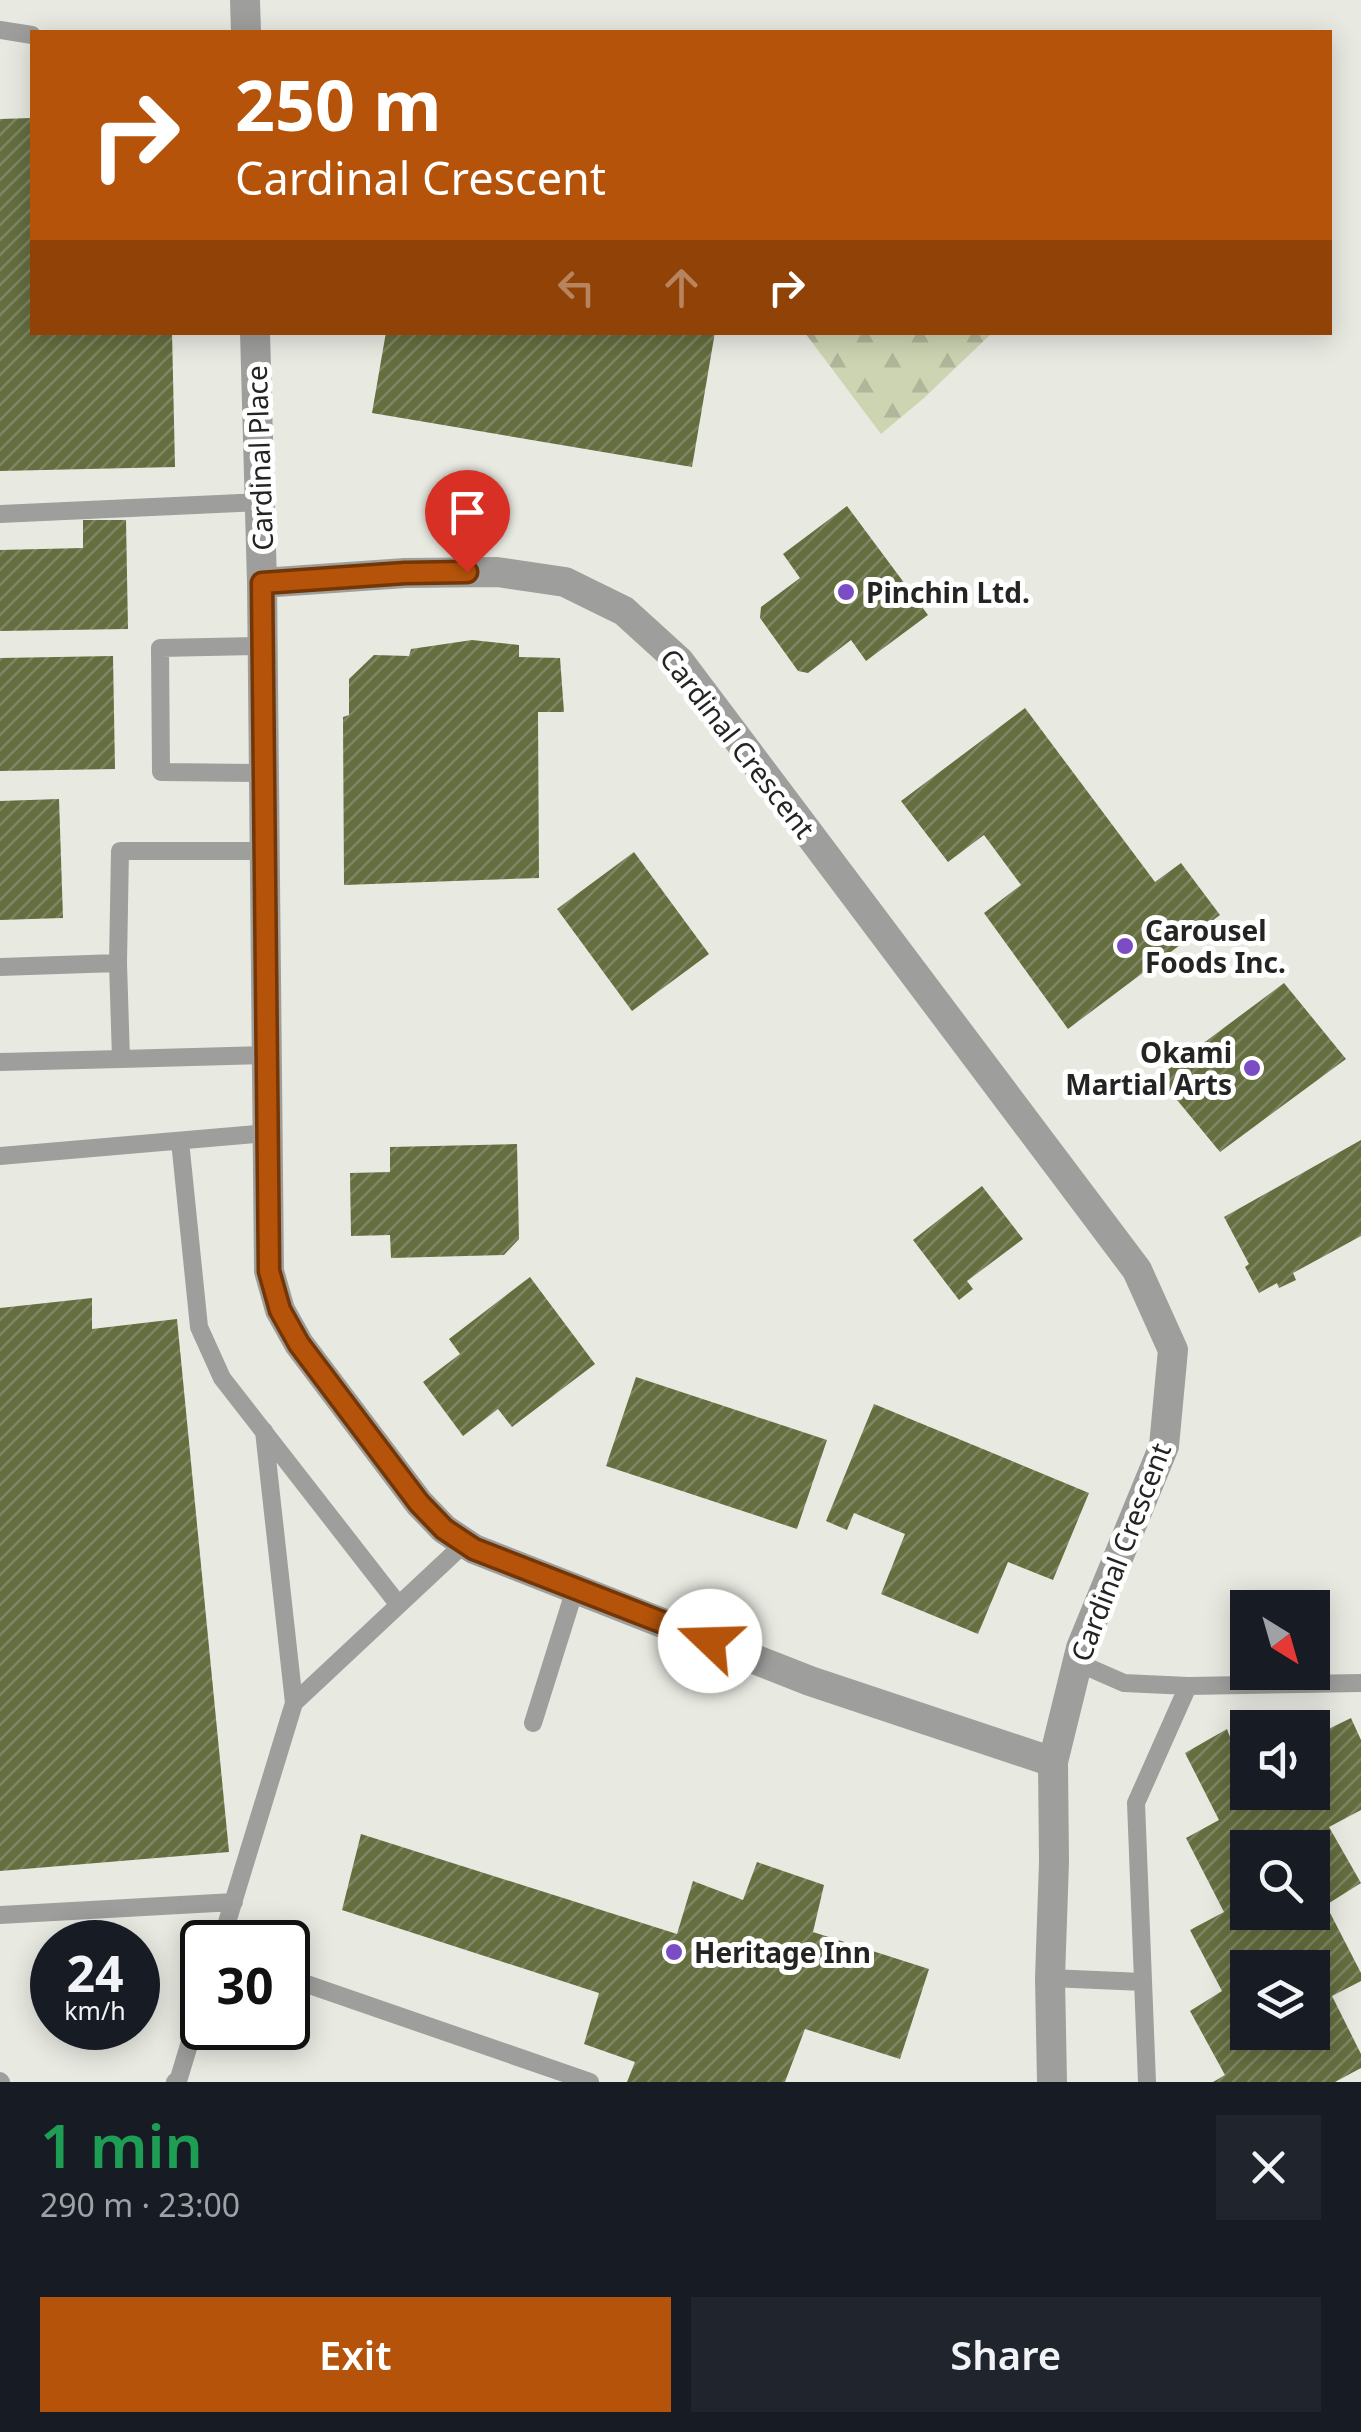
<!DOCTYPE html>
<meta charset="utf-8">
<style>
body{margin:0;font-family:"Noto Sans",sans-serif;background:#20242c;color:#f1f3f6;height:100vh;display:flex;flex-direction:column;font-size:38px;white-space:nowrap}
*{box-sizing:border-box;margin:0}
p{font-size:32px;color:#9ea1a6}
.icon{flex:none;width:55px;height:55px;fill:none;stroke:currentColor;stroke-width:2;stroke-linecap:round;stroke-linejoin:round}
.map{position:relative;height:2082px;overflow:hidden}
.panel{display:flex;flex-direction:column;background:#171b24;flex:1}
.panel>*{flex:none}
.top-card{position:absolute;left:30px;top:30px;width:1302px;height:305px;border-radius:0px;box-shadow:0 5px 25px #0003;background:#b45309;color:#fff;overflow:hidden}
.needle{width:65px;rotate:143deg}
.controls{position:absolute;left:1230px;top:1590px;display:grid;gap:20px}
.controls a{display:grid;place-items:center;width:100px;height:100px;border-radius:0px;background:#171b24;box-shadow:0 5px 25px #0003;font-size:50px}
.speed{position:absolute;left:30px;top:1920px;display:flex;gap:20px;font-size:50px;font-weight:700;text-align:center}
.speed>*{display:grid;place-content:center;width:130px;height:130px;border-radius:50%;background:#171b24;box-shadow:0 5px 25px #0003;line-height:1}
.speed small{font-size:25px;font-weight:400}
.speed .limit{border:5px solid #111;border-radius:15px;background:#fff;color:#111}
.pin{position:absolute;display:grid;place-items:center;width:85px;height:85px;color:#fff;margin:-102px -42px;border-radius:50% 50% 50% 0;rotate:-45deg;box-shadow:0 0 10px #0007}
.pin .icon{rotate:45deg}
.me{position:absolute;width:110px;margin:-55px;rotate:291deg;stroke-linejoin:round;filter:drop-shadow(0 0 8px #0008)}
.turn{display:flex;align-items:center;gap:35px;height:210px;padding:0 40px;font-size:45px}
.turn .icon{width:130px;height:130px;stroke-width:2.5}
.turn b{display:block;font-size:70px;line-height:85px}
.lanes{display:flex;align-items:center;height:95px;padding:0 40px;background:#0003;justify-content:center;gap:50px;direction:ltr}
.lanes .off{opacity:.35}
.round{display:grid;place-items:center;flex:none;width:105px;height:105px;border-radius:0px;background:#20242c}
.headline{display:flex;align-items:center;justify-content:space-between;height:170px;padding:0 40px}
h1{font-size:60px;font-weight:600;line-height:75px;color:#1e9e55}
.action{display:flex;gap:20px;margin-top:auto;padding:20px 40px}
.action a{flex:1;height:115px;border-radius:0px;background:#b45309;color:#fff;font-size:40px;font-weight:600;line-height:115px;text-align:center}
.action a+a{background:#20242c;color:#f1f3f6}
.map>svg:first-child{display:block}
.forest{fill:url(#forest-firs)}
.building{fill:url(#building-hatch);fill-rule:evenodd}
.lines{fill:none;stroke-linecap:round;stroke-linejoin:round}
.lane{stroke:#9e9f9c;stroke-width:18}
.street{stroke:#9e9f9c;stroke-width:30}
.route-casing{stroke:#753606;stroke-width:25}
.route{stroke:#b45309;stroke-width:18}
.poi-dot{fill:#7c4cc4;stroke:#fff;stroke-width:4}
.labels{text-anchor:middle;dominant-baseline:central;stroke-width:10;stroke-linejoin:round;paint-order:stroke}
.street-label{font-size:28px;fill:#242522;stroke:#fff}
.poi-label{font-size:28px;font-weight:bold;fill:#242522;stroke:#fff;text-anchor:start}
</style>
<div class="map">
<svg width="1361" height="2082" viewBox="0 0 1361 2082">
<defs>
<pattern id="forest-firs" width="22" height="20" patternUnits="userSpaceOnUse" patternTransform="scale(2.5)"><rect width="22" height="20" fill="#ccd4b2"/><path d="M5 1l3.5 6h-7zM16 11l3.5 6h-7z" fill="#afb699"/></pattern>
<pattern id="building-hatch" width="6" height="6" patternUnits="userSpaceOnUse" patternTransform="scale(2.5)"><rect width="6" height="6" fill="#646e3f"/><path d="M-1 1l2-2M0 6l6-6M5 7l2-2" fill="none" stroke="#7f8665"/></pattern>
</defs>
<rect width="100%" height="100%" fill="#e8eae2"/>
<path class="forest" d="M826 333 845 335 849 332 992 333 924 398 881 434 805 333Z"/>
<path class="building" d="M32 118V332H172L175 467 0 471V119Z
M386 332H715L692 467 372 413Z
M847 506 928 615 866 661 851 640 808 673 798 671 760 618 761 607 800 578 783 554Z
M83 520H126L128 629 0 631V550L83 548Z
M472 640 519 645V657L560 658 564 712H538L539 878 344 885 343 717 349 715V679L374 655 409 656 411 649Z
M113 656 115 769 0 771V658Z
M1025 708 1155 882 1181 863 1220 915 1068 1029 984 913 1021 885 984 835 948 862 901 801Z
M59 799 63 918 0 920V801Z
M634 852 709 954 632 1011 557 909Z
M1284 983 1346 1059 1220 1152 1158 1077Z
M1361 1140V1236L1293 1273 1296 1280 1279 1288 1277 1283 1259 1293 1245 1267 1249 1264 1224 1217Z
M517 1144 519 1239 504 1255 391 1258 390 1235 351 1236 350 1173 390 1172V1147Z
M982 1186 1023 1239 967 1281 973 1289 959 1300 913 1240Z
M530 1277 595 1364 512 1427 498 1409 463 1436 423 1382 460 1354 449 1339Z
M92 1298V1329L177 1319 229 1852 0 1871V1308Z
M636 1377 827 1440 797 1529 606 1466Z
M874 1404 1089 1493 1053 1580 1008 1562 978 1634 881 1594 905 1534 854 1513 847 1530 826 1521Z
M1265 1718 1270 1728H1248V1792H1312V1737L1351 1718 1361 1740V1810L1329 1827 1361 1883 1326 1905 1361 1973V1981L1332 1996 1361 2054V2068L1335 2082H1213L1225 2075 1190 2011 1222 1991 1190 1930 1224 1912 1186 1838 1219 1820 1185 1753 1227 1729 1230 1737ZM1248 1848H1312V1912H1248ZM1248 1968H1312V2032H1248Z
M361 1834 677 1934 693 1881 743 1900 757 1862 824 1885 813 1932 929 1969 900 2059 805 2029 785 2082H627L635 2062 584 2044 599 1993 342 1910Z"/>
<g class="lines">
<path class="lane" d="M0 30 32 35
M0 514 260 502
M262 646 160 648 161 772 264 773
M265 851H120L118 963 121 1059 266 1055
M0 967 118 963
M0 1062 121 1059
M180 1141 199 1327 222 1378 398 1604
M0 1156 267 1133
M264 1431 294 1703
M1076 1662 1124 1683 1188 1686 1361 1683
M533 1723 575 1589
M0 1915 234 1902
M221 1942 294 1703 465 1543
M1050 1978 1143 1982
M295 1980 590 2082
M0 2081 1 2082
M175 2082 179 2078 202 2002
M1147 2082 1136 1803 1188 1686"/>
<path class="street" d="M245 0 246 32
M255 332 262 583 269 1271 280 1310 299 1344 419 1503 444 1529 474 1549 810 1681 1053 1762
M262 583 405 573 497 572 565 582 624 611 679 661 1137 1270 1173 1350 1164 1446 1081 1648 1053 1762 1054 1862 1050 1978 1052 2082"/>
</g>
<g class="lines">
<defs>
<path id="route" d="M467 572 405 573 262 583 269 1271 280 1310 299 1344 419 1503 444 1529 474 1549 710 1641"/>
</defs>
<use href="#route" class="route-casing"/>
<use href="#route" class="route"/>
</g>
<g class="poi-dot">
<circle cx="846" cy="592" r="10"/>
<circle cx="1125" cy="946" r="10"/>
<circle cx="1252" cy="1068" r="10"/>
<circle cx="674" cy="1952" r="10"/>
</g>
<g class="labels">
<g class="street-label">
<text transform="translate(259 458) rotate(-92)">Cardinal Place</text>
<text transform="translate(738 743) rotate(52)">Cardinal Crescent</text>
<text transform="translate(1120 1552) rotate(-69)">Cardinal Crescent</text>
</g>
<g class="poi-label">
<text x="866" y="592">Pinchin Ltd.</text>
<text x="1145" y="930">Carousel<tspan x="1145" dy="32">Foods Inc.</tspan></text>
<text x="1232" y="1052" text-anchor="end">Okami<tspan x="1232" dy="32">Martial Arts</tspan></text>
<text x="694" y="1952">Heritage Inn</text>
</g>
</g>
</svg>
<div class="controls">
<a><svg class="needle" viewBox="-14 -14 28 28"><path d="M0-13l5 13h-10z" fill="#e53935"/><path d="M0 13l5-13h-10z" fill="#9ea1a6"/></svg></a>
<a><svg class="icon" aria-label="sound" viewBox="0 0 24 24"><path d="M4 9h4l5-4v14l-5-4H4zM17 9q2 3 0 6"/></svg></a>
<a><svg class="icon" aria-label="search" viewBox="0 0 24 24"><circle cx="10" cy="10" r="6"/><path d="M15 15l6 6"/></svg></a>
<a><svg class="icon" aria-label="layers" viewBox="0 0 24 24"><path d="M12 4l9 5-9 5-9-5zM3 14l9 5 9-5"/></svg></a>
</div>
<div class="speed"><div>24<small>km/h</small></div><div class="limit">30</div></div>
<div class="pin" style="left:467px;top:572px;background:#d93025"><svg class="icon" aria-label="arrive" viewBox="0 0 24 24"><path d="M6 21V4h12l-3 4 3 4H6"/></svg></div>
<svg class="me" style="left:710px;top:1641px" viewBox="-20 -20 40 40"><circle r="19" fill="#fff"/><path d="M0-13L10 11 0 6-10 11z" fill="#b45309"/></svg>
<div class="top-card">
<div class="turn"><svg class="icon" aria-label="right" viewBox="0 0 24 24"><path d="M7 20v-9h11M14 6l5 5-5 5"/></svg><div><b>250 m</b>Cardinal Crescent</div></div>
<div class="lanes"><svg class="icon off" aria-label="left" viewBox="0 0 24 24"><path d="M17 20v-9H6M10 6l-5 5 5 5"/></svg><svg class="icon off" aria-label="ahead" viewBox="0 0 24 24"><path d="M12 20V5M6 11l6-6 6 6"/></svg><svg class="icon" aria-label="right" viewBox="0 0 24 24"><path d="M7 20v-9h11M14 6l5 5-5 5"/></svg></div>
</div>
</div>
<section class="panel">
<div class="headline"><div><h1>1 min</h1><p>290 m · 23:00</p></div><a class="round"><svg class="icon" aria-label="close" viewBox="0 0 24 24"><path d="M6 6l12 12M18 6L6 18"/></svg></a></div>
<div class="action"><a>Exit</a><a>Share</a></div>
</section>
